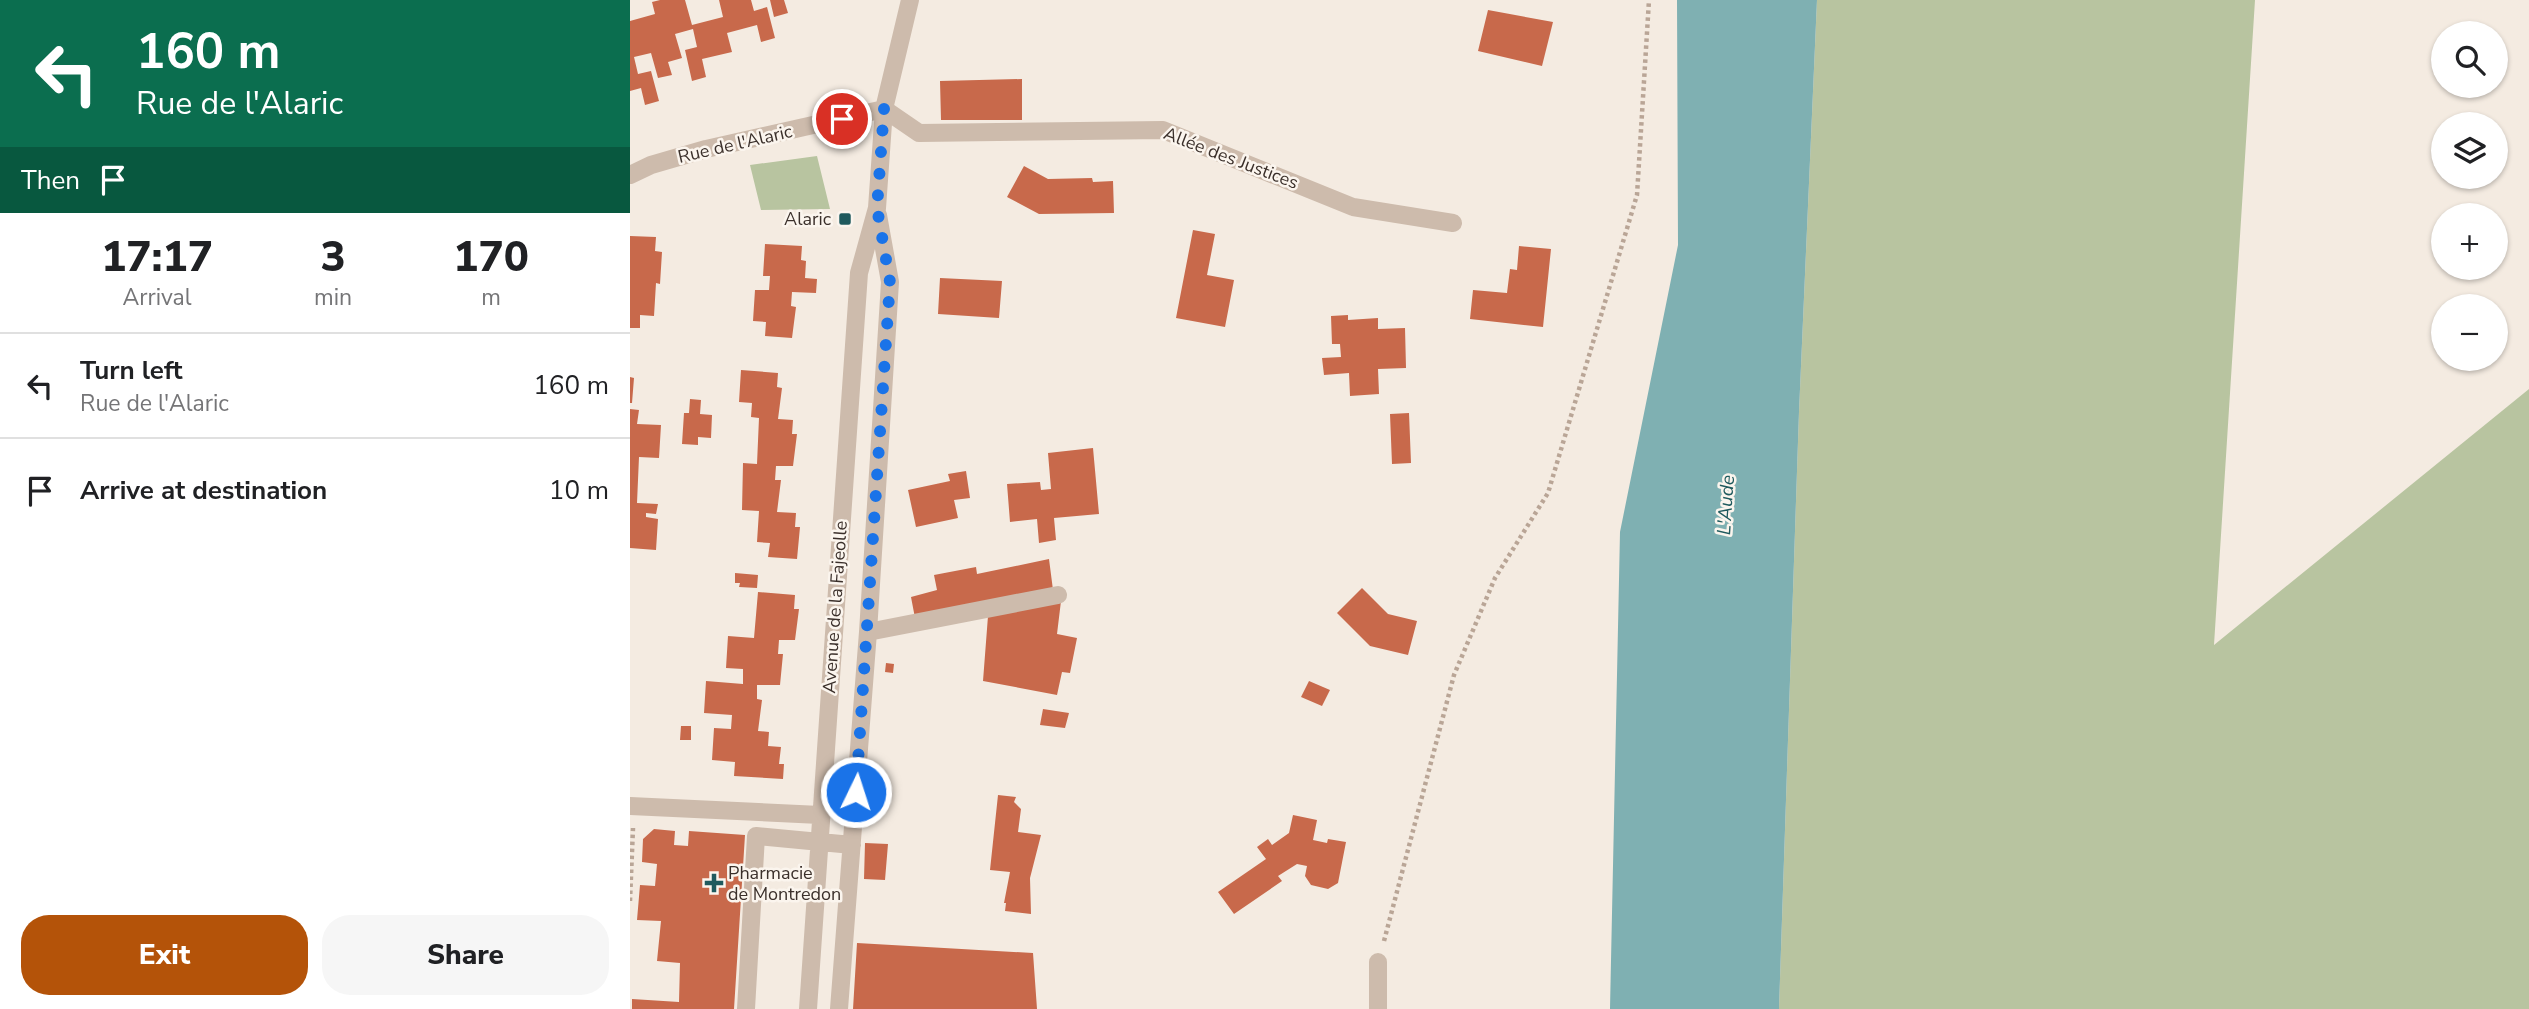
<!DOCTYPE html>
<meta charset="utf-8">
<style>
body{margin:0;font-family:"Nunito Sans",sans-serif;background:#f6f6f6;color:#202124;height:100vh;display:flex;flex-direction:column;font-size:26px;white-space:nowrap}
*{box-sizing:border-box;margin:0}
p{font-size:23px;color:#757577}
.icon{flex:none;width:38px;height:38px;fill:none;stroke:currentColor;stroke-width:2;stroke-linecap:round;stroke-linejoin:round}
.map{position:relative;flex:1;overflow:hidden}
.side{display:flex;flex-direction:column;background:#fff;width:630px}
.side>*{flex:none}
.banner{background:#0b6e4f;color:#fff;overflow:hidden}
.tools{position:absolute;left:1801px;top:21px;display:grid;gap:14px}
.tools a{display:grid;place-items:center;width:77px;height:77px;border-radius:50%;background:#fff;box-shadow:0 2px 5px #0004;font-size:35px}
.pin{position:absolute;display:grid;place-items:center;width:60px;height:60px;color:#fff;margin:-30px;border:4px solid #fff;border-radius:50%;box-shadow:0 2px 7px #0007}
.me{position:absolute;width:77px;margin:-38px;rotate:4deg;stroke-linejoin:round;filter:drop-shadow(0 0 5px #0008)}
.turn{display:flex;align-items:center;gap:24px;height:147px;padding:0 21px;font-size:32px}
.turn .icon{width:91px;height:91px;stroke-width:2.5}
.turn b{display:block;font-size:49px;line-height:60px}
.then{display:flex;align-items:center;height:66px;padding:0 21px;background:#0003;gap:14px;font-size:26px}
.eta{display:flex;justify-content:space-evenly;align-items:center;height:119px;text-align:center}
.eta b{font-size:42px;font-weight:800;line-height:49px}
.action{display:flex;gap:14px;margin-top:auto;padding:14px 21px}
.action a{flex:1;height:80px;border-radius:28px;background:#b45309;color:#fff;font-size:28px;font-weight:800;line-height:80px;text-align:center}
.action a+a{background:#f6f6f6;color:#202124}
ul{padding:0;list-style:none}
li{display:flex;align-items:center;gap:21px;height:105px;padding:0 21px;border-top:2px solid #e0e0e0}
li div{flex:1}
li b{display:block;font-size:26px}
li em{font-style:normal}
main{display:flex;flex:1;min-height:0}
.map>svg:first-child{display:block}
.green{fill:#b8c4a0}
.water{fill:#7fb0b2}
.building{fill:#c8694b}
.lines{fill:none;stroke-linecap:round;stroke-linejoin:round}
.path{stroke:#b9a596;stroke-width:4.5;stroke-dasharray:3.5 3.5;stroke-linecap:butt}
.minor{stroke:#cdbbac;stroke-width:18}
.route{stroke:#1a73e8;stroke-width:12;stroke-dasharray:0 21.6}
.poi-dot{fill:#1f5a5e;stroke:#fbf5ee;stroke-width:2.5}
.labels{text-anchor:middle;dominant-baseline:central;stroke-width:5;stroke-linejoin:round;paint-order:stroke}
.street-label{font-size:18px;fill:#3b302b;stroke:#fbf5ee}
.poi-label{font-size:18px;fill:#3b302b;stroke:#fbf5ee;text-anchor:end}
.water-label{font-size:19px;font-style:italic;fill:#1f5a5e;stroke:#fbf5ee}
</style>
<main>
<section class="side">
<div class="banner">
<div class="turn"><svg class="icon" aria-label="left" viewBox="0 0 24 24"><path d="M17 20v-9H6M10 6l-5 5 5 5"/></svg><div><b>160 m</b>Rue de l'Alaric</div></div>
<div class="then">Then<svg class="icon" aria-label="arrive" viewBox="0 0 24 24"><path d="M6 21V4h12l-3 4 3 4H6"/></svg></div>
</div>
<div class="eta">
<div><b>17:17</b><p>Arrival</p></div>
<div><b>3</b><p>min</p></div>
<div><b>170</b><p>m</p></div>
</div>
<ul>
<li><svg class="icon" aria-label="left" viewBox="0 0 24 24"><path d="M17 20v-9H6M10 6l-5 5 5 5"/></svg><div><b>Turn left</b><p>Rue de l'Alaric</p></div><em>160 m</em></li>
<li><svg class="icon" aria-label="arrive" viewBox="0 0 24 24"><path d="M6 21V4h12l-3 4 3 4H6"/></svg><div><b>Arrive at destination</b></div><em>10 m</em></li>
</ul>
<div class="action"><a>Exit</a><a>Share</a></div>
</section>
<div class="map">
<svg width="1899" height="1009" viewBox="0 0 1899 1009">
<rect width="100%" height="100%" fill="#f4ebe1"/>
<path class="green" d="M1187 0H1625L1584 645 1899 389V1009H1149L1169 412Z
M187 156 200 209 131 210 120 165Z"/>
<path class="water" d="M1047 0H1187L1169 412 1149 1009H980L990 532 1048 245Z"/>
<path class="building" d="M30 0H55L62 25 93 17 89 0H121L124 11 137 7 145 38 131 42 127 25 97 33 102 52 72 59 76 77 62 81 55 50 67 47 63 29 45 34 52 58 38 62 42 75 28 78 21 53 4 57 8 74 21 71 29 101 15 105 11 88 0 91V21L25 14 22 2Z
M140 0H154L158 13 144 17Z
M858 10 923 22 912 66 848 51Z
M392 79V120H311L310 81Z
M394 166 418 179 462 178 463 182 483 181 484 213 409 214 377 197Z
M563 230 585 234 577 275 604 280 595 327 546 318Z
M0 236 26 237 25 251 32 252 30 284 26 283 24 316 10 315V328H0Z
M135 244 172 246 171 260 176 261 175 278 187 279 186 293 162 292 161 306 166 307 162 338 135 336 136 322 123 321 125 290H139L140 276H133Z
M889 246 921 249 913 327 840 319 843 290 877 293 880 269 887 270Z
M310 278 372 281 369 318 308 314Z
M718 315V320L748 318V329L775 328 776 368 748 369 749 394 720 396 719 373 694 375 692 358 711 357 710 344H702L701 316Z
M111 370 148 373 147 387 152 388 148 419 163 420 162 434H167L163 466H146L145 480H151L147 512 166 513 165 527H170L167 559 138 557 140 543 127 542 129 511 112 510 113 463 127 464 129 418 121 417 122 403 109 402Z
M0 377 4 378 2 403H0Z
M60 399 71 400 70 414 82 415 81 438 68 437V445L52 444 54 413H59Z
M0 409 9 410 7 424 31 425 29 458 9 457 7 503 28 504 26 514 16 513V517L28 519 26 550 0 548Z
M779 413 781 463 762 464 760 414Z
M463 448 469 514 424 518 426 540 409 543 407 519 380 522 377 484 410 482 411 490 421 489 418 453Z
M336 471 340 498 324 500 328 518 286 527 278 490 320 481 318 474Z
M419 559 423 590 285 618 281 597 307 590 304 575 346 567 347 574Z
M105 573 128 575 127 588 109 587 110 583H105Z
M732 588 758 614 787 621 778 655 740 646 707 613Z
M128 592 165 595 164 609H169L165 640H149L148 654H153L150 685H127V699L132 700 128 731 139 732 138 746 151 747 149 764H154L153 779 104 776 105 762 82 760 84 728 101 729 102 715 74 713 76 681 113 684V669L96 668 98 636 124 638Z
M431 601 427 634 447 638 440 673 432 672 427 695 353 681 358 616Z
M256 663 264 664 263 673 255 672Z
M679 681 700 690 692 706 671 697Z
M413 709 439 713 435 728 410 725Z
M51 726H61V740H50Z
M368 795 386 797 384 802 391 809 388 832 411 835 400 878 401 914 375 911 376 903H374L380 872 360 870Z
M663 815 687 820 683 840 697 843 698 839 716 842 708 883 698 889 681 885 675 876 677 866 667 864 648 876 652 881 604 914 588 892 636 859 627 847 638 839 642 845 659 833Z
M24 829 45 831 44 845 58 846 59 831 115 835 104 1009H2V999L49 1002 50 963 27 961 31 921 7 920 10 885 25 886 27 864 12 862 13 839Z
M235 843 258 844 255 880 234 879Z
M227 943 403 953 407 1009H223Z"/>
<g class="lines">
<path class="path" d="M0 901 3 828
M754 941 824 675 865 578 918 493 1007 195 1019 0"/>
<path class="minor" d="M254 109 289 133 533 130 723 207 823 223
M0 175 21 165 76 149 254 109
M238 632 428 595
M0 806 190 815
M748 962V1009
M116 1009 126 836 222 845
M178 1009 229 273 247 208 254 109 280 0
M209 1009 238 632 260 282 248 215"/>
</g>
<g class="lines">
<path class="route" d="M212 119 254 109 247 208 260 282 226 792"/>
</g>
<g class="poi-dot">
<rect x="208" y="212" width="14" height="14" rx="3.5"/>
<path d="M80.5 872.5h7v7h7v7h-7v7h-7v-7h-7v-7h7z"/>
</g>
<g class="labels">
<g class="street-label">
<text transform="translate(105 144) rotate(-13)">Rue de l'Alaric</text>
<text transform="translate(601 158) rotate(21)">Allée des Justices</text>
<text transform="translate(205 607) rotate(-86)">Avenue de la Fajeolle</text>
</g>
<g class="poi-label">
<text x="201" y="219">Alaric</text>
<text x="98" y="873" text-anchor="start">Pharmacie<tspan x="98" dy="21">de Montredon</tspan></text>
</g>
<g class="water-label">
<text transform="translate(1096 505) rotate(-86)">L'Aude</text>
</g>
</g>
</svg>
<div class="tools">
<a><svg class="icon" aria-label="search" viewBox="0 0 24 24"><circle cx="10" cy="10" r="6"/><path d="M15 15l6 6"/></svg></a>
<a><svg class="icon" aria-label="layers" viewBox="0 0 24 24"><path d="M12 4l9 5-9 5-9-5zM3 14l9 5 9-5"/></svg></a>
<a>+</a>
<a>−</a>
</div>
<div class="pin" style="left:212px;top:119px;background:#d93025"><svg class="icon" aria-label="arrive" viewBox="0 0 24 24"><path d="M6 21V4h12l-3 4 3 4H6"/></svg></div>
<svg class="me" style="left:226px;top:792px" viewBox="-20 -20 40 40"><circle r="17" fill="#1a73e8" stroke="#fff" stroke-width="3"/><path d="M0-11L8 9 0 5-8 9z" fill="#fff"/></svg>
</div>
</main>
